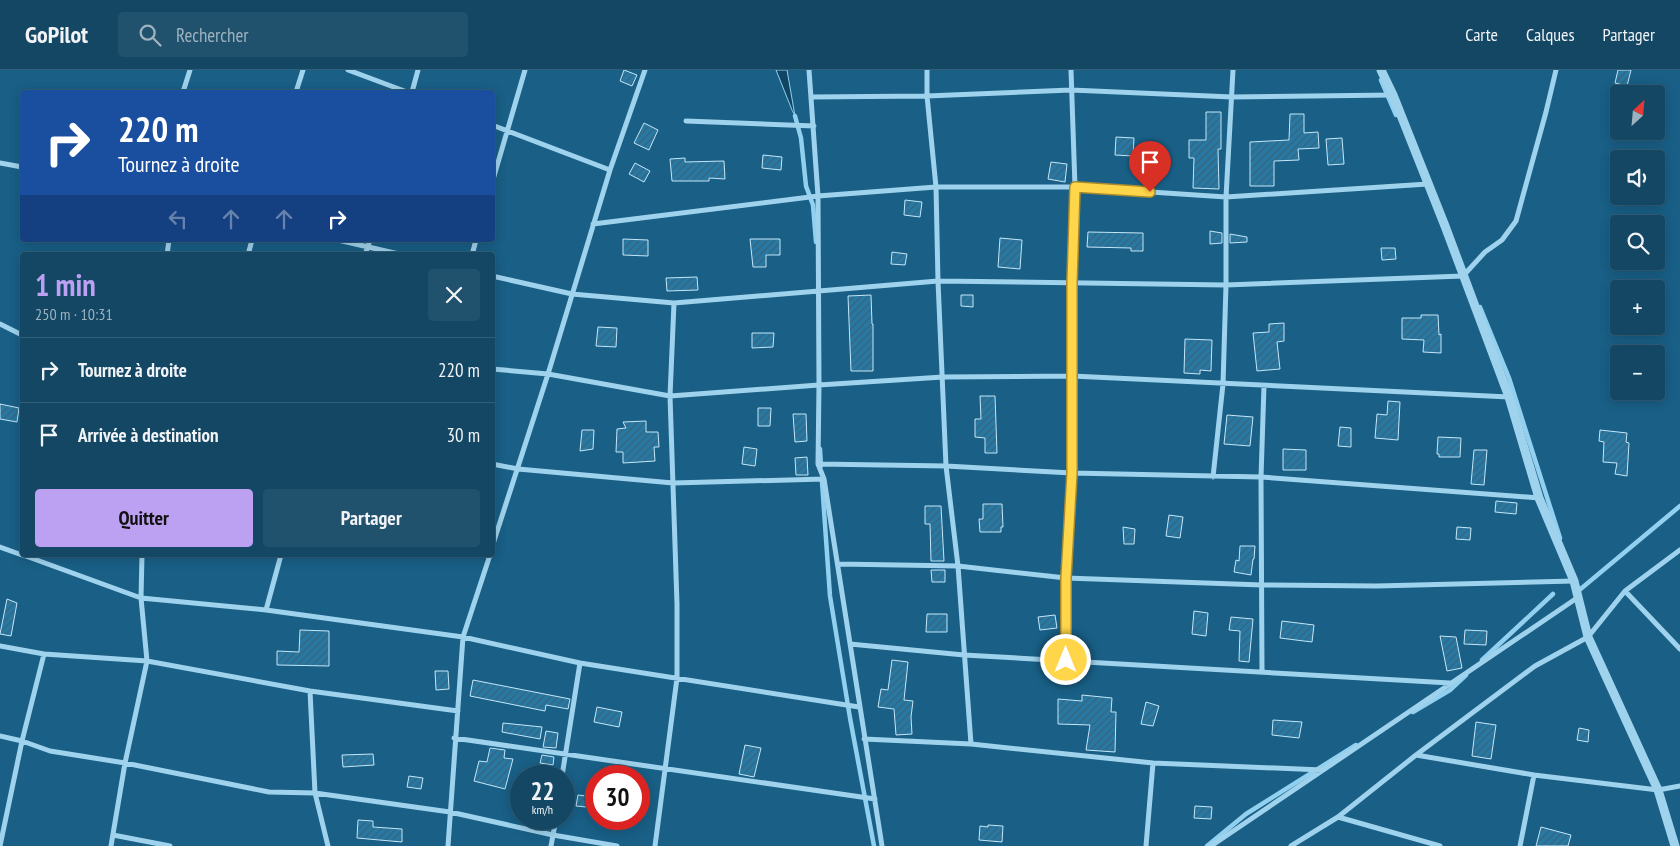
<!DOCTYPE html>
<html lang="fr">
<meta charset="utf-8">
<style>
body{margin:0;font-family:"PT Sans Narrow",sans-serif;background:#20516d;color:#f1f3f6;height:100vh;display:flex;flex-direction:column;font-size:19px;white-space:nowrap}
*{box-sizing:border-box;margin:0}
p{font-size:16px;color:#9db2bf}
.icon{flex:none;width:28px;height:28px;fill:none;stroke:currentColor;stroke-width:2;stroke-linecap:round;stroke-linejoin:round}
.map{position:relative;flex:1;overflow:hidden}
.drawer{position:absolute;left:20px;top:182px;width:475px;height:305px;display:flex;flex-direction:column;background:#134764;border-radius:5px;box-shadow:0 2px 12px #0003,0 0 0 1px #325f78}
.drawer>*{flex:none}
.hud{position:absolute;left:20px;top:20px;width:475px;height:152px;border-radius:5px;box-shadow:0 2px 12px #0003,0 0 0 1px #325f78;background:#1a4fa0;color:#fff;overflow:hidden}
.needle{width:32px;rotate:26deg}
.fabs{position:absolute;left:1610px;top:15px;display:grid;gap:10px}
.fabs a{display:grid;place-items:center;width:55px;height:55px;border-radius:5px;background:#134764;box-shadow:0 2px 12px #0003,0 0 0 1px #325f78;font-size:25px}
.speed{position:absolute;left:510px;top:695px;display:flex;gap:10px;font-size:25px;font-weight:700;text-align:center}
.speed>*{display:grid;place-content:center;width:65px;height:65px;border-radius:50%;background:#134764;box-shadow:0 2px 12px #0003,0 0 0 1px #325f78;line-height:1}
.speed small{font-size:12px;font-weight:400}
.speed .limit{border:8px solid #d22;background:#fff;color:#111}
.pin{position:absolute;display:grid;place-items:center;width:42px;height:42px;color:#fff;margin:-51px -21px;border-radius:50% 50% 50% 0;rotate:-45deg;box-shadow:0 0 5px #0007}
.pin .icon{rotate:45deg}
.me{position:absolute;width:55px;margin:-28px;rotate:0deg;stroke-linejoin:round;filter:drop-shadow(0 0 4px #0008)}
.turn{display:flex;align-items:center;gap:18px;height:105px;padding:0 15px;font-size:22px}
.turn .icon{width:65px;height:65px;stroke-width:2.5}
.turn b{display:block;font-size:35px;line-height:42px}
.lanes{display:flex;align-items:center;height:48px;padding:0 15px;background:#0003;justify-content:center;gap:25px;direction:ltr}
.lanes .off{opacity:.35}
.round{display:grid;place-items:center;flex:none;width:52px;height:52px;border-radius:5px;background:#20516d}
.summary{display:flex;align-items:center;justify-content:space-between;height:85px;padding:0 15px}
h1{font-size:30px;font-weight:600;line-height:38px;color:#bca0f2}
.button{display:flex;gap:10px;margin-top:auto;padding:10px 15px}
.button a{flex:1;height:58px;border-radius:5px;background:#bca0f2;color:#111;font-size:20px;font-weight:600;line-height:58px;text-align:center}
.button a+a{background:#20516d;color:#f1f3f6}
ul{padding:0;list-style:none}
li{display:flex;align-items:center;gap:15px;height:65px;padding:0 15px;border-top:1px solid #325f78}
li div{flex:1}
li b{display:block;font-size:19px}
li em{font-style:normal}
header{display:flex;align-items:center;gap:30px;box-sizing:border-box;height:70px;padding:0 25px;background:#134764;border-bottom:1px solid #325f78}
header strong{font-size:24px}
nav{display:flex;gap:28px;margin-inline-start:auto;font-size:18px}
.search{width:350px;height:45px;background:#20516d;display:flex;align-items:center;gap:12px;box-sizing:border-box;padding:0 18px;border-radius:5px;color:#9db2bf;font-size:19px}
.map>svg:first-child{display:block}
.water{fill:#104563;stroke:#92d0ef}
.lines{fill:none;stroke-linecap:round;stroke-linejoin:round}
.stream{stroke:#92d0ef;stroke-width:4.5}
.building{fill:url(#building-hatch);stroke:#c4e7f9}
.minor{stroke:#9fd2ec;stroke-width:5}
.tertiary{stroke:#9fd2ec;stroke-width:9}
.route-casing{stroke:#a68a30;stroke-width:12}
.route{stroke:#ffd54a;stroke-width:9}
</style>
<header>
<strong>GoPilot</strong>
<div class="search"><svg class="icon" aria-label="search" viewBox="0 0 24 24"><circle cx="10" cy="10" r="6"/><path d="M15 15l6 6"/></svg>Rechercher</div>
<nav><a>Carte</a><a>Calques</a><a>Partager</a></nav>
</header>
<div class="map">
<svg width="1680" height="776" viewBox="0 0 1680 776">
<defs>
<pattern id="building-hatch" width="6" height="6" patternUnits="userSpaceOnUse" patternTransform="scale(1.25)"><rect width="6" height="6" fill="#2779a4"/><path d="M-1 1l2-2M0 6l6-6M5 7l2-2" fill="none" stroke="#3a6278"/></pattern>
</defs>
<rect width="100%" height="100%" fill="#195f86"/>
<path class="water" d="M776 0H787L795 46 792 40Z"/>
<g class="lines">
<path class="stream" d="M1381 10 1396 45
M795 46 801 68 806 116 813 135 816 172
M1480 237 1509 308 1560 468
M820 379 821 396
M822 412 830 526 850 648 874 776
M1577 522 1680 436
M1482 590 1553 524
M1413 642 1450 620 1466 605
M1207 776 1246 744 1356 675"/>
</g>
<path class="building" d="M624 0 637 5 632 16 620 11Z
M1618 0H1631L1627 16 1615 13Z
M1206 42H1221V79H1218L1219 119 1193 118 1194 88H1189V70H1206Z
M1290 44H1304V63L1318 62 1319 78 1298 79 1299 90 1274 91V116H1250V72L1289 70Z
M644 53 658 60 649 80 634 73Z
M1116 67 1134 68 1133 86 1115 85Z
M1342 68 1344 94 1328 95 1326 69Z
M763 85 782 87 781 100 762 98Z
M685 88V92L724 91 725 109 709 108V111H672L670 89Z
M1051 92 1067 94 1065 112 1048 109Z
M635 93 650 101 644 112 629 104Z
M905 130 922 132 920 147 904 145Z
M1210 161 1222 163V173L1210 174Z
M1088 162 1143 163V181H1131V178L1087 177Z
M1230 164 1247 167V172L1230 173Z
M1000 168 1022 170 1020 199 998 197Z
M623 169 648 170V186L623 185Z
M750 169H780V185H766V197H753Z
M1381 178H1395L1396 189 1382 190Z
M892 182 907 184 905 195 891 194Z
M697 207 698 220 667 221 666 208Z
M871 225 872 254H873V301H851L848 226Z
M961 225H973V237L961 236Z
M1421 245H1438L1439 265 1441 264V283L1423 282 1424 270 1402 269V248H1421Z
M1284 253V271L1277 272 1280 299 1257 301 1253 263 1269 262V254Z
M598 257 617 258 616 277 596 276Z
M752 263H774L773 277 752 278Z
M1185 269 1212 270 1211 301 1200 300V304L1184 303Z
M980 326H995L997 383H985V368L975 367V349H981Z
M1388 331 1400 332 1398 370 1375 368 1377 344 1387 345Z
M0 334 19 338 17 352 0 349Z
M758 338H771L770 356H758Z
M793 344H806L807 371 795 372Z
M1227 345 1253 347 1250 376 1224 374Z
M646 351V362H658L659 377H654L655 391 623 393V382H616L617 359 626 358 623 352Z
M1340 357 1351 358V377L1338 376Z
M582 360H594L593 379 580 381Z
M1600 360 1627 363 1626 372 1629 373 1627 406 1615 404 1617 393 1603 392 1604 372 1599 371Z
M1438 367 1461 368 1460 387H1439V384H1437Z
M744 377 757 379 755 396 742 394Z
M1283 379 1306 380V400H1283Z
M1474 380H1487L1484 415 1471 414Z
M807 387 808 405H796L795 388Z
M1496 431 1517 433 1516 444 1495 442Z
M983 434H1002L1003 457H1001V462H980L979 449H983Z
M925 436H941L944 491H931L930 454H925Z
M1169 445 1183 447 1180 468 1166 466Z
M1123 457 1135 459 1134 474H1124Z
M1457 457 1471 458 1470 470 1456 469Z
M1240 476H1255L1254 489H1253L1251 505 1234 502 1236 490 1239 491Z
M931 500H945V512H932Z
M7 529 17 533 11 566 0 564Z
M1194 541 1208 543 1206 566 1192 564Z
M927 544H947V562H926Z
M1055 545 1057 558 1040 560 1038 547Z
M1231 547 1253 549 1249 592 1239 591 1240 561 1229 560Z
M1282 551 1314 555 1312 572 1280 568Z
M300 560 329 561V596L277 595V581L299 582Z
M1465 560 1487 561 1486 575 1464 574Z
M1440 566 1456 567 1462 598 1447 601Z
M892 590 908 592 904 630 913 631 911 647 912 664 896 665 894 639 878 637 881 619 888 620Z
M435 601H448L449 619 436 620Z
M473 610 570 629 568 639 546 635 545 641 470 626Z
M1082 625 1112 628 1111 642H1116L1115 682 1086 680 1090 655 1058 654V629L1082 631Z
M1146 632 1159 636 1153 656 1141 654Z
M597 637 622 642 619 657 594 652Z
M1273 650 1302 652 1299 668 1272 665Z
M1476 652 1496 655 1491 689 1472 686Z
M503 653 542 657 540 669 502 662Z
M1579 658 1589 660 1588 672 1577 670Z
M546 661 558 663 556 678 543 677Z
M745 675 761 678 754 707 739 704Z
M490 678 505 680 504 688 513 689 505 719 474 711 479 691 487 692Z
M373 684 374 695 343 697 342 685Z
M542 685 554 687 553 695 540 693Z
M409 706 423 708 421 719 407 717Z
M578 725 596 727V738L576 736Z
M1195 736 1212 737 1211 749 1194 748Z
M358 750 373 751V757L402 759V772L357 768Z
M988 755 1003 756 1002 772 979 770 980 756 988 757Z
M1541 757 1571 765 1568 776H1536Z"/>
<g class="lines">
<path class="minor" d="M348 0 407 22
M809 0 818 126 819 315 818 394 824 409 882 776
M927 0V26L936 117 938 211 946 396 958 496 971 674
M183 22 190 0
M296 22 303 0
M412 22 418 0
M811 27 927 26 1071 20 1232 27 1393 25
M686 51 814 56
M492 55 610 100
M0 93 22 97
M492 113 525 0
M593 154 818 126 936 117H1075L1226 127 1428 114
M338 170 403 185
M167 185 169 170
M248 185 252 170
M365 185 370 170
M472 185 476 170
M492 206 572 224 674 233 938 211 1226 215 1463 206 1485 182 1502 170 1516 151 1546 42 1556 0
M0 254 22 265
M492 299 548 304 670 326 819 315 943 307 1072 306 1509 327
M492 394 518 399 673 413 824 409
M818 394 946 396 1072 403 1261 407 1539 428
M1213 407 1223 314 1226 215V127L1233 0
M0 477 22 485
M492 477 548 304 610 100 645 0
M23 485 141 528 266 540 463 567 580 593 859 637
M838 494 958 496 1066 508 1262 515 1377 516 1574 511
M1625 521 1680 579
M266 540 281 485
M850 574 964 585 1450 613
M0 576 44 584 147 591 310 621 458 641
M1066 590V508L1072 403V213L1075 117 1071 0
M1262 602 1261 407 1264 316
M310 621 315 723 328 776
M0 666 22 671 50 681 125 693 269 722 315 723 450 742 553 765 617 776
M454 668 875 729
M864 669 971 674 1153 693 1322 700
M1416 685 1534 705 1658 720 1680 716
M562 706 580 593
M1338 747 1440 776
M113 765 170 776
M0 776 22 671 44 584
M111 776 125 693 147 591 141 528 142 485
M448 776 463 567 490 485
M551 776 556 749
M655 776 677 608V534L670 326 674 233
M1146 776 1153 693
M1211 776 1577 528
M1291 776 1338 747 1416 685 1535 596 1588 567 1625 521 1680 480
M1520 776 1534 705"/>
<path class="tertiary" d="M1381 0 1393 25 1445 156 1509 327 1539 428 1574 511 1588 567 1658 720 1675 776"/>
</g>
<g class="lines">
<defs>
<path id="route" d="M1066 590V508L1072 403V213L1075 117 1150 122"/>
</defs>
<use href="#route" class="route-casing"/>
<use href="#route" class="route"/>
</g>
</svg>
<div class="fabs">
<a><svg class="needle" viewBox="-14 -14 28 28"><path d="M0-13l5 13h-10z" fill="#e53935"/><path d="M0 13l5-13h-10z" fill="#9db2bf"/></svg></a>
<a><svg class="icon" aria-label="sound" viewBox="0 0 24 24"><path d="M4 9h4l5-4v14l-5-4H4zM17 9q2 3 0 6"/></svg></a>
<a><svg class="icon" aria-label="search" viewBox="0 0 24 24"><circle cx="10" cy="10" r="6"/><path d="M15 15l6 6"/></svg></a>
<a>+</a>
<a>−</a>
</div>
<div class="speed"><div>22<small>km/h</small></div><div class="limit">30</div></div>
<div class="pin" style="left:1150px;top:122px;background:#d93025"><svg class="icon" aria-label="arrive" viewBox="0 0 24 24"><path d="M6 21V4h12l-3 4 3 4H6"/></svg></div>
<svg class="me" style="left:1066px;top:590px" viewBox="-20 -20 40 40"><circle r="17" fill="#ffd54a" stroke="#fff" stroke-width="3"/><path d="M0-11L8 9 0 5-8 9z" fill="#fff"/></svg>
<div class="hud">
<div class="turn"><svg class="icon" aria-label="right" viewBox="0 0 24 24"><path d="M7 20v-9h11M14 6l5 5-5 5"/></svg><div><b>220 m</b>Tournez à droite</div></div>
<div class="lanes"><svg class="icon off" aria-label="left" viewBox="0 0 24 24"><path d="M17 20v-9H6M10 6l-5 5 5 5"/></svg><svg class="icon off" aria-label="ahead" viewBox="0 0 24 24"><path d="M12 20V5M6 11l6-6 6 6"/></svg><svg class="icon off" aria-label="ahead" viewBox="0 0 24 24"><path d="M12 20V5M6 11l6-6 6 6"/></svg><svg class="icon" aria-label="right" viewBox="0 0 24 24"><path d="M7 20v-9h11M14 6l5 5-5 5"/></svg></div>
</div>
<section class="drawer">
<div class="summary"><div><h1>1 min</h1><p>250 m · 10:31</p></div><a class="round"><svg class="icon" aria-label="close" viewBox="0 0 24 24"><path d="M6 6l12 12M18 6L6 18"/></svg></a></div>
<ul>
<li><svg class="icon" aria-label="right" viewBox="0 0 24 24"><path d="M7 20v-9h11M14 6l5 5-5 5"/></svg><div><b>Tournez à droite</b></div><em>220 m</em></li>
<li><svg class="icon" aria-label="arrive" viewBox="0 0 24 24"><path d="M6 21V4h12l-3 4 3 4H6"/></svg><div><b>Arrivée à destination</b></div><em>30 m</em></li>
</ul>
<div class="button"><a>Quitter</a><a>Partager</a></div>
</section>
</div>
